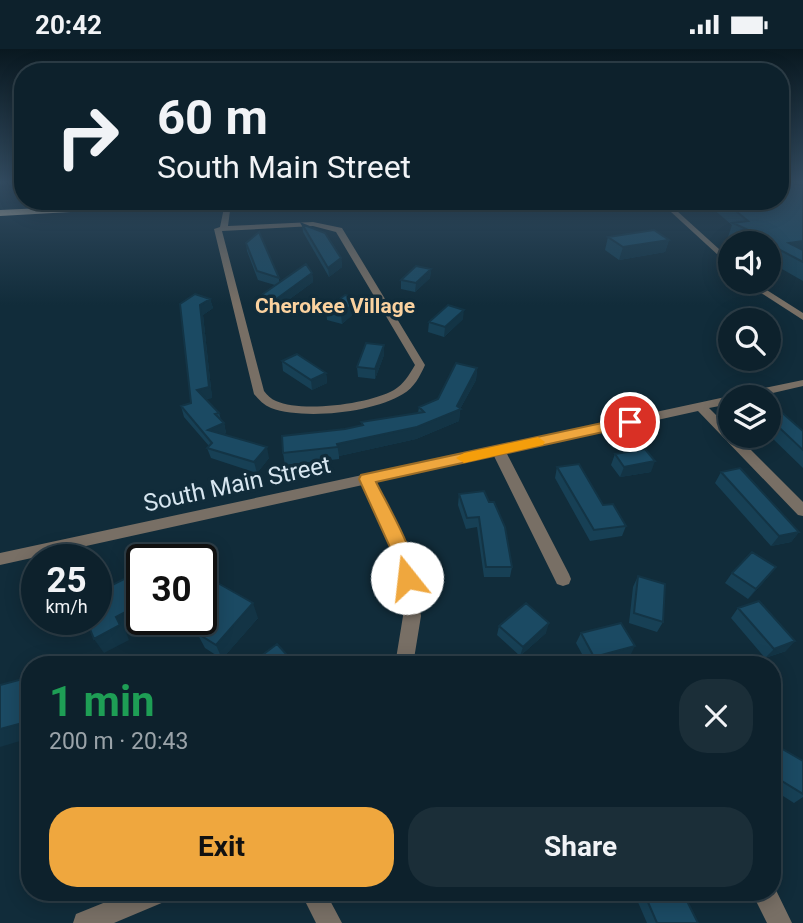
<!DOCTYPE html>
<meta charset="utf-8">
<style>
body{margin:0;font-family:Roboto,sans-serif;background:#1b2e38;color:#f1f3f6;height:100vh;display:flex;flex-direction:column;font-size:26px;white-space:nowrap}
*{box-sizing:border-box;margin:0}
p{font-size:23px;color:#9aa3a9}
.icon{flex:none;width:38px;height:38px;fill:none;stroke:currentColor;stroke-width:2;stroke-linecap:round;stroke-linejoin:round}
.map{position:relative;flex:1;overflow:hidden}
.details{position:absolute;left:21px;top:607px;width:760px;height:245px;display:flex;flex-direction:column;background:#0d212c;border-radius:28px;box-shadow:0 4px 18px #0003,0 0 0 2px #2d3e48}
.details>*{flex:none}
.banner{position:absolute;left:14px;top:14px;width:775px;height:147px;border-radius:28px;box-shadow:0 4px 18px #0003,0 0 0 2px #2d3e48;background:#0d212c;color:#f1f3f6;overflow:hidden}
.tools{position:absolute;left:718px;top:182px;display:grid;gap:14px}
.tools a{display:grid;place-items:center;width:63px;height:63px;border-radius:50%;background:#0d212c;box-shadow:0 4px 18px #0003,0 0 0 2px #2d3e48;font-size:35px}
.speed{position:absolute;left:21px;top:495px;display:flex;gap:14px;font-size:35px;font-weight:700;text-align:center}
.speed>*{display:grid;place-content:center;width:91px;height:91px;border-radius:50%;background:#0d212c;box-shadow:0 4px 18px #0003,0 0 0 2px #2d3e48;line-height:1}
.speed small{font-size:18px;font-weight:400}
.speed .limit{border:4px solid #111;border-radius:10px;background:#fff;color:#111}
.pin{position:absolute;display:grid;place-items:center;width:60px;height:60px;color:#fff;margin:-30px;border:4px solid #fff;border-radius:50%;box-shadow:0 2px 7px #0007}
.me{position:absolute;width:77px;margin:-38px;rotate:344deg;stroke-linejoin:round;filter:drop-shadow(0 0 5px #0008)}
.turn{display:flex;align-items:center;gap:24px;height:147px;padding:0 28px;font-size:32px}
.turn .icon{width:91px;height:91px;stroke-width:2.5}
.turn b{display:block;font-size:49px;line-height:60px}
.round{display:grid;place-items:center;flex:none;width:74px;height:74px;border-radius:28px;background:#1b2e38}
.head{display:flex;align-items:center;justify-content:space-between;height:119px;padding:0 28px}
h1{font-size:42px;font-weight:700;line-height:52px;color:#1e9e55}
.primary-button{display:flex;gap:14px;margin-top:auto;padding:14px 28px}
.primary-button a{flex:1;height:80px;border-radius:28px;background:#efa73e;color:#111;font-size:28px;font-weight:700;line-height:80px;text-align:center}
.primary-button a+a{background:#1b2e38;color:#f1f3f6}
.status{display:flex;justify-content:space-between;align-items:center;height:49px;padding:0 35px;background:#0d212c;direction:ltr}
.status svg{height:19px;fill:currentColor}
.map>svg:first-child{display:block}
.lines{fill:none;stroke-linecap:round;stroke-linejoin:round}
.minor{fill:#786f65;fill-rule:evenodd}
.tertiary{fill:#786f65;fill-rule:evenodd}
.trunk{fill:#d7c4ac;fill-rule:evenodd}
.wall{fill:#174055}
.shaded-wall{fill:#133445}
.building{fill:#1b4a63;stroke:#133445;stroke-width:2}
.route{fill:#efa73e;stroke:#9b6d28;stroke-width:2}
.slow{fill:#f59e0b}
.labels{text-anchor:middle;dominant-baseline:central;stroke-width:7;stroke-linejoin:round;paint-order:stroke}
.far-neighbourhood-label{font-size:21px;font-weight:bold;fill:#fbd29f;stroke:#112c3a}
.street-label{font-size:24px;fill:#d7e6f0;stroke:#112c3a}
</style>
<div class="status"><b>20:42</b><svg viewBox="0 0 49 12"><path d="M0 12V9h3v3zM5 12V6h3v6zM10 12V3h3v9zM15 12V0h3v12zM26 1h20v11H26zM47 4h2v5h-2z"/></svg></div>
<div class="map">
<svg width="803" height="874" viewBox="0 0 803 874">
<rect width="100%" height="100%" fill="#112c3a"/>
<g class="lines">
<path class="minor" d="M791 134 803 135V139L792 135Z
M87 152H94L85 163H79V159Z
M107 152H116L129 159 122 161Z
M229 152 231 154 228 177 313 173 342 179 425 316C420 327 414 339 403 345 372 364 304 371 271 359 264 356 259 351 254 345L214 180 220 178 225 154ZM313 177 336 183 415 316C409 326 404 335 394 341 369 355 302 364 276 352 271 350 267 346 264 342L222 182Z
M659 152H666L730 210V217Z
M744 233H754L803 264V271Z
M498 397 505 401 569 525 571 530 569 535 563 537 557 535 491 401Z
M366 425 373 430 412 509 421 567 413 616H395L403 567 396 509 359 430Z
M773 835 792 874H767L752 844H772Z
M128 844H167L164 853 114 874H73L76 865Z
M301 844H326L342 874H316Z"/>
<path class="tertiary" d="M803 331V337L755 348H734L736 345Z
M730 347 733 348H730V355L709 359 730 380V387H737L803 453V467L798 466 698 362 0 516V504Z"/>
<path class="trunk" d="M191 152H264L0 167V161Z"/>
</g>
<path class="wall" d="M803 136V232L768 212V194H737V193L728 188 732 176 712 159 695 160 685 152H780Z
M302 175 341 209 342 218 329 228 303 183Z
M608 188 669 191 665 203 619 211 605 201Z
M246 194 279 229V233L312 224 313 233 276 260 262 256 260 247 275 236 258 231 247 202Z
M431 220 430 229 415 243 401 240V231Z
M210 250 213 259 203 266 212 349 206 350 219 364 221 371 224 374 226 384 224 385 269 409 257 424 211 409 207 399 209 397 184 368 181 357 191 354 180 255Z
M359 250 360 259 342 275 327 271 326 261Z
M463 270 444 288 428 283 429 273Z
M384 296V306L375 330 358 328 357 318Z
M282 312 326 324 327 334 312 341 283 322Z
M477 319 476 331 460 360 459 372 416 390 339 407V410L285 416 283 404 345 380 362 377 361 373 418 364 419 358 438 350Z
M768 362 803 382V419L768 385Z
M615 405 651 423 620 428 611 416Z
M557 418 603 456 626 477 622 487 590 492 555 429Z
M721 423 799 483 791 493 771 497 715 434Z
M459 445 489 453 512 518 510 528H484L477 478 466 480 458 456Z
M732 524 768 528 748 550 725 534Z
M638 527 663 573 657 583 629 574 633 538Z
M738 559 786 602 765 609 731 569Z
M258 569 222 610 205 599 197 584 199 582 194 579 190 570Z
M499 577 546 584 520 607 497 586Z
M581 584 630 607 595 616H588L576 594Z
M772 694 803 712V748L794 754 772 740Z
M634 844H683L698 874H647Z"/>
<path class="shaded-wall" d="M669 191 665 203 619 211 623 198Z
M803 192V204L789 194Z
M341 209 342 218 329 228 328 219Z
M431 220 430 229 415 243 416 234Z
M312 224 313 233 276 260 275 251Z
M210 250 213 259 203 266 212 349 200 351 197 341 200 256Z
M359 250 360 259 342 275 341 265Z
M464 261 463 270 444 288 445 278Z
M384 296V306L375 330V320Z
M477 319 476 331 460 360 459 372 416 390 339 407 337 395 457 357Z
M326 324 327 334 312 341 311 331Z
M224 374 226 384 211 391 208 381Z
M267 398 269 409 257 424 254 413Z
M655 412 651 423 620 428 624 418Z
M799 483 791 493 771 497 779 487Z
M776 518 768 528 748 550 756 540Z
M126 529 142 558V570L148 571 126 583 129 591 104 604 94 590 116 568Z
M253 554 258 569 222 610 216 596Z
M549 574 546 584 520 607 523 598Z
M795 592 786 602 765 609 774 600Z
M635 597 630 607 595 616H590L594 608Z
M30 672V689L0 698V680Z"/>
<path class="building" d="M780 134H791L803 136V192L789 194 803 201V213L742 181 746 180 733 174 748 172 724 152H780Z
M302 175 325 184 341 209 328 219Z
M654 181 669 191 623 198 608 188Z
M259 183 279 229 257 222 246 194Z
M306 215 312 224 275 251 260 247Z
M416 217 431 220 416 234 401 231Z
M195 245 210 250 200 256 209 338 197 341 219 364 215 365 224 374 208 381 267 398 254 413 207 399 212 394 181 357 191 354 180 255Z
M345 246 359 250 341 265 326 261Z
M448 256 464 261 445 278 429 273Z
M366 294 384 296 375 320 357 318Z
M297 305 326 324 311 331 282 312Z
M456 314 477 319 457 357 461 360 417 378 337 395 338 398 283 404 282 387 345 380 363 376 361 373 424 363 419 358 438 350Z
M779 361 803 382V401L768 368V362Z
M645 400 655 412 624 418 615 405Z
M579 415 603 456 613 455 626 477 594 481 557 418Z
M740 419 799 483 779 487 721 423Z
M484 442 489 453H494L505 478 512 518H486L479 468 467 469 459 445Z
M752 503 776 518 756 540 732 524Z
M638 527 665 535 663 573 634 564Z
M126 529 139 556 116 568 120 576 94 590 86 570H96V544Z
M216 533 253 554 216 596 197 584 206 576 197 570H201V549Z
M759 552 795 592 774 600 738 559Z
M526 554 549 574 523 598 499 577Z
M621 574 635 597 594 608 581 584Z
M277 595 296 616H249Z
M30 628V672L0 680V636Z
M772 694 803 712V745L772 726Z
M30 785V809H28Z
M644 844H683L698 874H657Z"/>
<linearGradient id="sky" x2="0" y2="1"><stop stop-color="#091820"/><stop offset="0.52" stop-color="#324b60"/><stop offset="1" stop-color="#324b60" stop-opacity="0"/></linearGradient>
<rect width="803" height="256" fill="url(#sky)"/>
<path class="route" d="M630 368 635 369V376L376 433C386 454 423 514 413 534H400L395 509 359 430 361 426Z"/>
<path class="slow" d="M538 388 545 393 543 396 464 414 456 409 464 404Z"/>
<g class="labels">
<g class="far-neighbourhood-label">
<text x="335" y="257">Cherokee Village</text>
</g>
<g class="street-label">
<text transform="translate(237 435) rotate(-12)">South Main Street</text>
</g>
</g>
</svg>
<div class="tools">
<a><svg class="icon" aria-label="sound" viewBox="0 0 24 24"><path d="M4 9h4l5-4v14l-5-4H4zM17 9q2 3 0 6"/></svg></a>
<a><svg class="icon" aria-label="search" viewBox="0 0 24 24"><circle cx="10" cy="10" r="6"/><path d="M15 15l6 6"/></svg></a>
<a><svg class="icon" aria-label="layers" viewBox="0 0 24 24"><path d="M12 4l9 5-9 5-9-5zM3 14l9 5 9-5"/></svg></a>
</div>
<div class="speed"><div>25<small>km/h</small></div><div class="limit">30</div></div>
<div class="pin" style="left:630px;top:373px;background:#d93025"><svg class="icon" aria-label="arrive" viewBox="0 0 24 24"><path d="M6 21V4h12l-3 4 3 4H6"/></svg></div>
<svg class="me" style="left:407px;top:529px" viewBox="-20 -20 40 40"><circle r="19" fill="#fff"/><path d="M0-13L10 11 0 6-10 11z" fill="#efa73e"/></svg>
<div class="banner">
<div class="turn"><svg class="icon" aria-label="right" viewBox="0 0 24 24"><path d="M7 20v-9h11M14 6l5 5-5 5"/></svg><div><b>60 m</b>South Main Street</div></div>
</div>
<section class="details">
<div class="head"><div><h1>1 min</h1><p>200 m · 20:43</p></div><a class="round"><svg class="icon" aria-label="close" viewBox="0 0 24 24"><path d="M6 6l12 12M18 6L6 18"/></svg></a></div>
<div class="primary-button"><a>Exit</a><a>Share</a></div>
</section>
</div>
